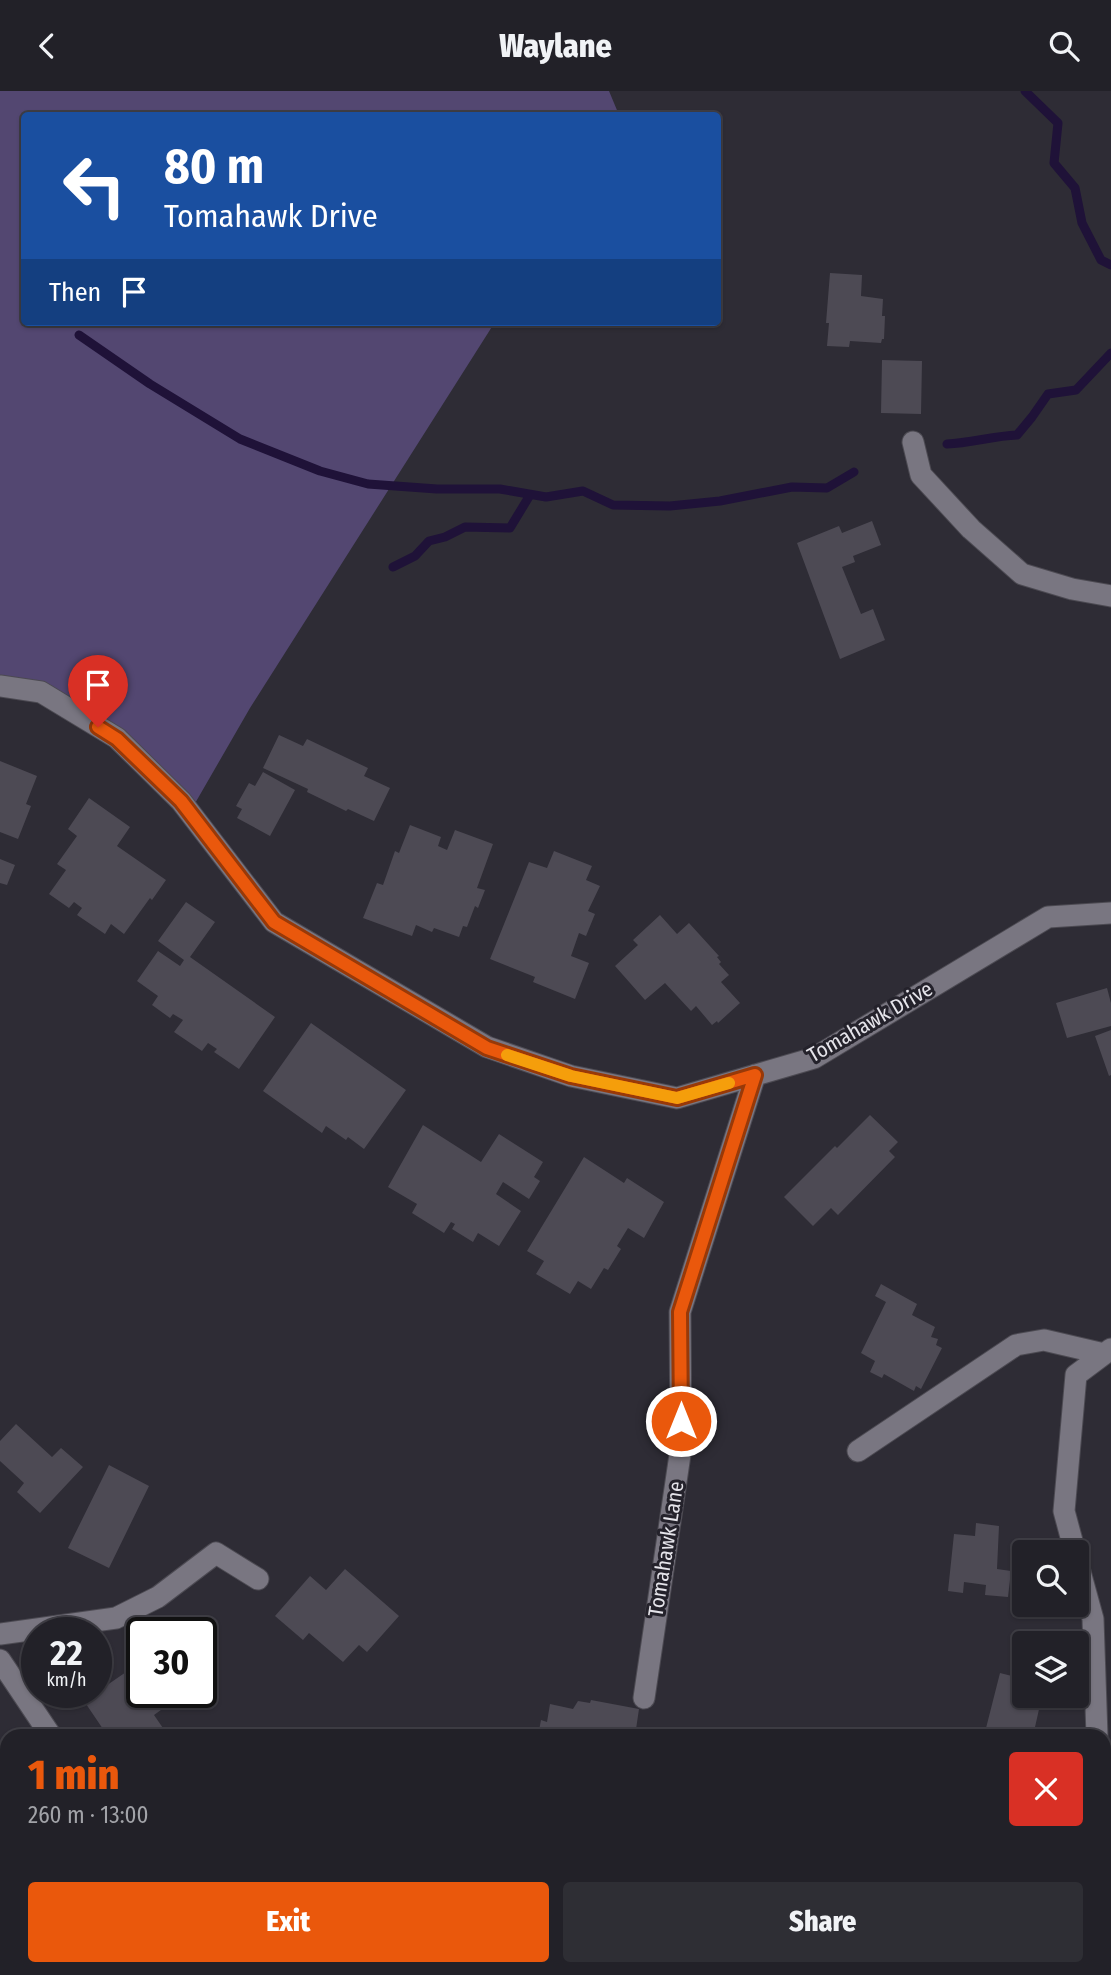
<!DOCTYPE html>
<meta charset="utf-8">
<style>
body{margin:0;font-family:"Fira Sans Condensed",sans-serif;background:#2e2e34;color:#f1f3f6;height:100vh;display:flex;flex-direction:column;font-size:26px;white-space:nowrap}
*{box-sizing:border-box;margin:0}
p{font-size:23px;color:#a2a3a8}
.icon{flex:none;width:38px;height:38px;fill:none;stroke:currentColor;stroke-width:2;stroke-linecap:round;stroke-linejoin:round}
.map{position:relative;flex:1;overflow:hidden}
.drawer{position:absolute;left:0px;top:1638px;width:1111px;height:247px;display:flex;flex-direction:column;background:#222128;border-radius:21px 21px 0 0;box-shadow:0 2px 5px #0004,0 0 0 2px #3f3e45}
.drawer>*{flex:none}
.banner{position:absolute;left:21px;top:21px;width:700px;height:214px;border-radius:7px;box-shadow:0 2px 5px #0004,0 0 0 2px #3f3e45;background:#1a4fa0;color:#fff;overflow:hidden}
.tools{position:absolute;left:1012px;top:1449px;display:grid;gap:14px}
.tools a{display:grid;place-items:center;width:77px;height:77px;border-radius:7px;background:#222128;box-shadow:0 2px 5px #0004,0 0 0 2px #3f3e45;font-size:35px}
.speed{position:absolute;left:21px;top:1526px;display:flex;gap:14px;font-size:35px;font-weight:700;text-align:center}
.speed>*{display:grid;place-content:center;width:91px;height:91px;border-radius:50%;background:#222128;box-shadow:0 2px 5px #0004,0 0 0 2px #3f3e45;line-height:1}
.speed small{font-size:18px;font-weight:400}
.speed .limit{border:4px solid #111;border-radius:10px;background:#fff;color:#111}
.pin{position:absolute;display:grid;place-items:center;width:60px;height:60px;color:#fff;margin:-72px -30px;border-radius:50% 50% 50% 0;rotate:-45deg;box-shadow:0 0 7px #0007}
.pin .icon{rotate:45deg}
.me{position:absolute;width:77px;margin:-38px;rotate:0deg;stroke-linejoin:round;filter:drop-shadow(0 0 5px #0008)}
.turn{display:flex;align-items:center;gap:24px;height:147px;padding:0 28px;font-size:32px}
.turn .icon{width:91px;height:91px;stroke-width:2.5}
.turn b{display:block;font-size:49px;line-height:60px}
.then{display:flex;align-items:center;height:66px;padding:0 28px;background:#0003;gap:14px;font-size:26px}
.round{display:grid;place-items:center;flex:none;width:74px;height:74px;border-radius:7px;background:#2e2e34}
.overview{display:flex;align-items:center;justify-content:space-between;height:119px;padding:0 28px}
h1{font-size:42px;font-weight:800;line-height:52px;color:#ea580c}
.button{display:flex;gap:14px;margin-top:auto;padding:14px 28px}
.button a{flex:1;height:80px;border-radius:7px;background:#ea580c;color:#fff;font-size:28px;font-weight:800;line-height:80px;text-align:center}
.button a+a{background:#2e2e34;color:#f1f3f6}
header{display:flex;justify-content:space-between;align-items:center;height:91px;padding:0 28px;background:#222128;font-size:32px;font-weight:800}
.map>svg:first-child{display:block}
.green{fill:#534771}
.lines{fill:none;stroke-linecap:round;stroke-linejoin:round}
.stream{stroke:#1f1238;stroke-width:9}
.building{fill:#4d4a54}
.minor-casing{stroke:#4c4a52;stroke-width:23}
.minor{stroke:#797681;stroke-width:21}
.route-casing{stroke:#983908;stroke-width:18}
.route{stroke:#ea580c;stroke-width:12}
.slow{stroke:#f59e0b;stroke-width:12}
.labels{text-anchor:middle;dominant-baseline:central;stroke-width:6;stroke-linejoin:round;paint-order:stroke}
.street-label{font-size:21px;fill:#e5e4ea;stroke:#24222b}
</style>
<header><svg class="icon" aria-label="back" viewBox="0 0 24 24"><path d="M15 5l-7 7 7 7"/></svg>Waylane<svg class="icon" aria-label="search" viewBox="0 0 24 24"><circle cx="10" cy="10" r="6"/><path d="M15 15l6 6"/></svg></header>
<div class="map">
<svg width="1111" height="1884" viewBox="0 0 1111 1884">
<rect width="100%" height="100%" fill="#2e2c35"/>
<path class="green" d="M0 0H609L619 24H24V231H495L250 617 190 721 117 647 41 601 0 595Z"/>
<g class="lines">
<path class="stream" d="M1025 0 1058 32 1054 72 1075 97 1082 132 1101 169 1111 174
M79 244 150 293 240 348 320 380 368 393 437 398H500L546 406 583 400 613 414 670 415 720 410 792 396 827 397 854 381
M947 353C971 352 993 345 1017 344L1032 326 1048 303 1076 299 1111 262
M393 476 415 465 429 450 445 446 465 436 510 437 530 404"/>
</g>
<path class="building" d="M830 182 862 184 861 205 883 208 882 225H885L884 248H882L881 252 850 250 849 256 827 255 829 232H826Z
M882 269 922 270 921 323 881 322Z
M872 430 881 454 853 465 855 471 842 476 861 523 873 518 885 549 840 568 797 452 839 435 842 442Z
M279 644 303 655 307 648 368 677 364 685 390 697 374 730 348 718 346 720 307 701 308 698 263 677Z
M0 670 37 685 26 713 31 715 18 748 0 741Z
M263 681 295 699 270 745 237 727 242 718 236 715 249 692 255 695Z
M89 707 130 736 117 755 166 789 152 809 150 807 124 843 111 833 105 843 77 824 82 817 74 811 69 817 49 803 66 779 57 773 77 745 68 738Z
M410 734 441 746 438 755 447 759 455 739 493 753 477 797 485 799 478 817 475 815 467 836 463 835 459 846 434 837 432 841 416 834 412 845 363 827 377 792 383 794 395 760 399 762Z
M554 760 592 775 586 789 600 795 588 820 595 823 586 845 579 842 571 865 589 872 575 908 533 891 535 886 490 868 529 771 547 777Z
M0 768 15 774 7 794 0 792Z
M186 811 215 831 190 866 275 926 239 978 214 961 217 958 208 952 202 960 174 941 183 929 173 923 170 927 152 914 158 905 137 890 158 860 180 875 184 869 158 850Z
M660 824 677 843 689 832 719 865 717 866 721 871 719 873 729 884 721 891 740 912 718 932 717 930 712 934 696 915 691 920 665 892 645 909 615 875 638 854 633 849Z
M1107 897 1111 912V935L1067 947 1056 912Z
M311 932 406 999 364 1058 348 1046 346 1049 326 1035 322 1042 263 1000Z
M1111 939V984L1109 985 1095 945Z
M870 1024 898 1051 889 1060 895 1066 838 1124 831 1117 813 1135 784 1106 835 1055 837 1057Z
M423 1034 481 1071 499 1043 543 1071 534 1086 540 1090 529 1108 503 1091 496 1103 521 1120 499 1155 478 1142 473 1151 452 1138 455 1133 451 1131 444 1142 412 1122 417 1113 388 1096Z
M584 1066 624 1092 627 1087 664 1111 644 1147 628 1137 617 1155 621 1158 608 1179 604 1177 591 1198 578 1190 570 1203 536 1183 544 1170 527 1160Z
M881 1193 917 1213 912 1224 935 1236 931 1246 938 1248 936 1254 942 1257 921 1298 916 1295 914 1300 884 1283 882 1287 870 1281 875 1270 861 1262 886 1211 875 1205Z
M16 1333 52 1366 61 1357 83 1376 40 1422 17 1401 24 1392 0 1370V1350Z
M109 1374 149 1395 109 1477 68 1457Z
M976 1432 999 1435 997 1478 1011 1480 1008 1506 985 1504 986 1494 964 1491 963 1502 948 1500 954 1443 975 1445Z
M345 1478 399 1525 367 1561 359 1554 343 1571 309 1542 303 1549 275 1525 310 1485 326 1499Z
M142 1570V1601H166L172 1611 154 1624 165 1640 157 1645H113L109 1639 105 1641 84 1610Z
M1000 1582 1024 1588V1605H1042L1033 1645H984Z
M591 1609 639 1618 635 1645H538L541 1629 547 1631 550 1613 573 1618 578 1610 590 1612Z
M5 1680 7 1683V1747L0 1737V1684Z
M1109 1836 1111 1837V1866L1104 1861V1843Z"/>
<g class="lines">
<defs>
<path id="minor" d="M913 351 921 384 971 438 1022 483 1072 498 1111 505
M0 595 41 601 117 647 181 710 274 831 487 956 571 985 677 1007 814 967 1048 826 1111 822
M858 1360 1016 1254 1044 1249 1104 1263
M1075 1461 1064 1420 1076 1284 1111 1258
M1076 1466 1093 1528 1097 1645
M0 1543 116 1527 158 1506 216 1462 258 1488
M0 1569 51 1645
M644 1607 681 1357 680 1221 755 984
M206 1878 210 1884
M978 1884 983 1878"/>
</defs>
<use href="#minor" class="minor-casing"/>
<use href="#minor" class="minor"/>
</g>
<g class="lines">
<defs>
<path id="route" d="M98 636 117 648 181 710 274 831 487 957 571 985 677 1007 755 984 680 1221 681 1330"/>
</defs>
<use href="#route" class="route-casing"/>
<use href="#route" class="route"/>
<path class="slow" d="M507 964 571 985 677 1007 729 992"/>
</g>
<g class="labels">
<g class="street-label">
<text transform="translate(870 931) rotate(-30)">Tomahawk Drive</text>
<text transform="translate(666 1458) rotate(-81)">Tomahawk Lane</text>
</g>
</g>
</svg>
<div class="tools">
<a><svg class="icon" aria-label="search" viewBox="0 0 24 24"><circle cx="10" cy="10" r="6"/><path d="M15 15l6 6"/></svg></a>
<a><svg class="icon" aria-label="layers" viewBox="0 0 24 24"><path d="M12 4l9 5-9 5-9-5zM3 14l9 5 9-5"/></svg></a>
</div>
<div class="speed"><div>22<small>km/h</small></div><div class="limit">30</div></div>
<div class="pin" style="left:98px;top:636px;background:#d93025"><svg class="icon" aria-label="arrive" viewBox="0 0 24 24"><path d="M6 21V4h12l-3 4 3 4H6"/></svg></div>
<svg class="me" style="left:681px;top:1330px" viewBox="-20 -20 40 40"><circle r="17" fill="#ea580c" stroke="#fff" stroke-width="3"/><path d="M0-11L8 9 0 5-8 9z" fill="#fff"/></svg>
<div class="banner">
<div class="turn"><svg class="icon" aria-label="left" viewBox="0 0 24 24"><path d="M17 20v-9H6M10 6l-5 5 5 5"/></svg><div><b>80 m</b>Tomahawk Drive</div></div>
<div class="then">Then<svg class="icon" aria-label="arrive" viewBox="0 0 24 24"><path d="M6 21V4h12l-3 4 3 4H6"/></svg></div>
</div>
<section class="drawer">
<div class="overview"><div><h1>1 min</h1><p>260 m · 13:00</p></div><a class="round" style="background:#d93025;color:#fff"><svg class="icon" aria-label="close" viewBox="0 0 24 24"><path d="M6 6l12 12M18 6L6 18"/></svg></a></div>
<div class="button"><a>Exit</a><a>Share</a></div>
</section>
</div>
